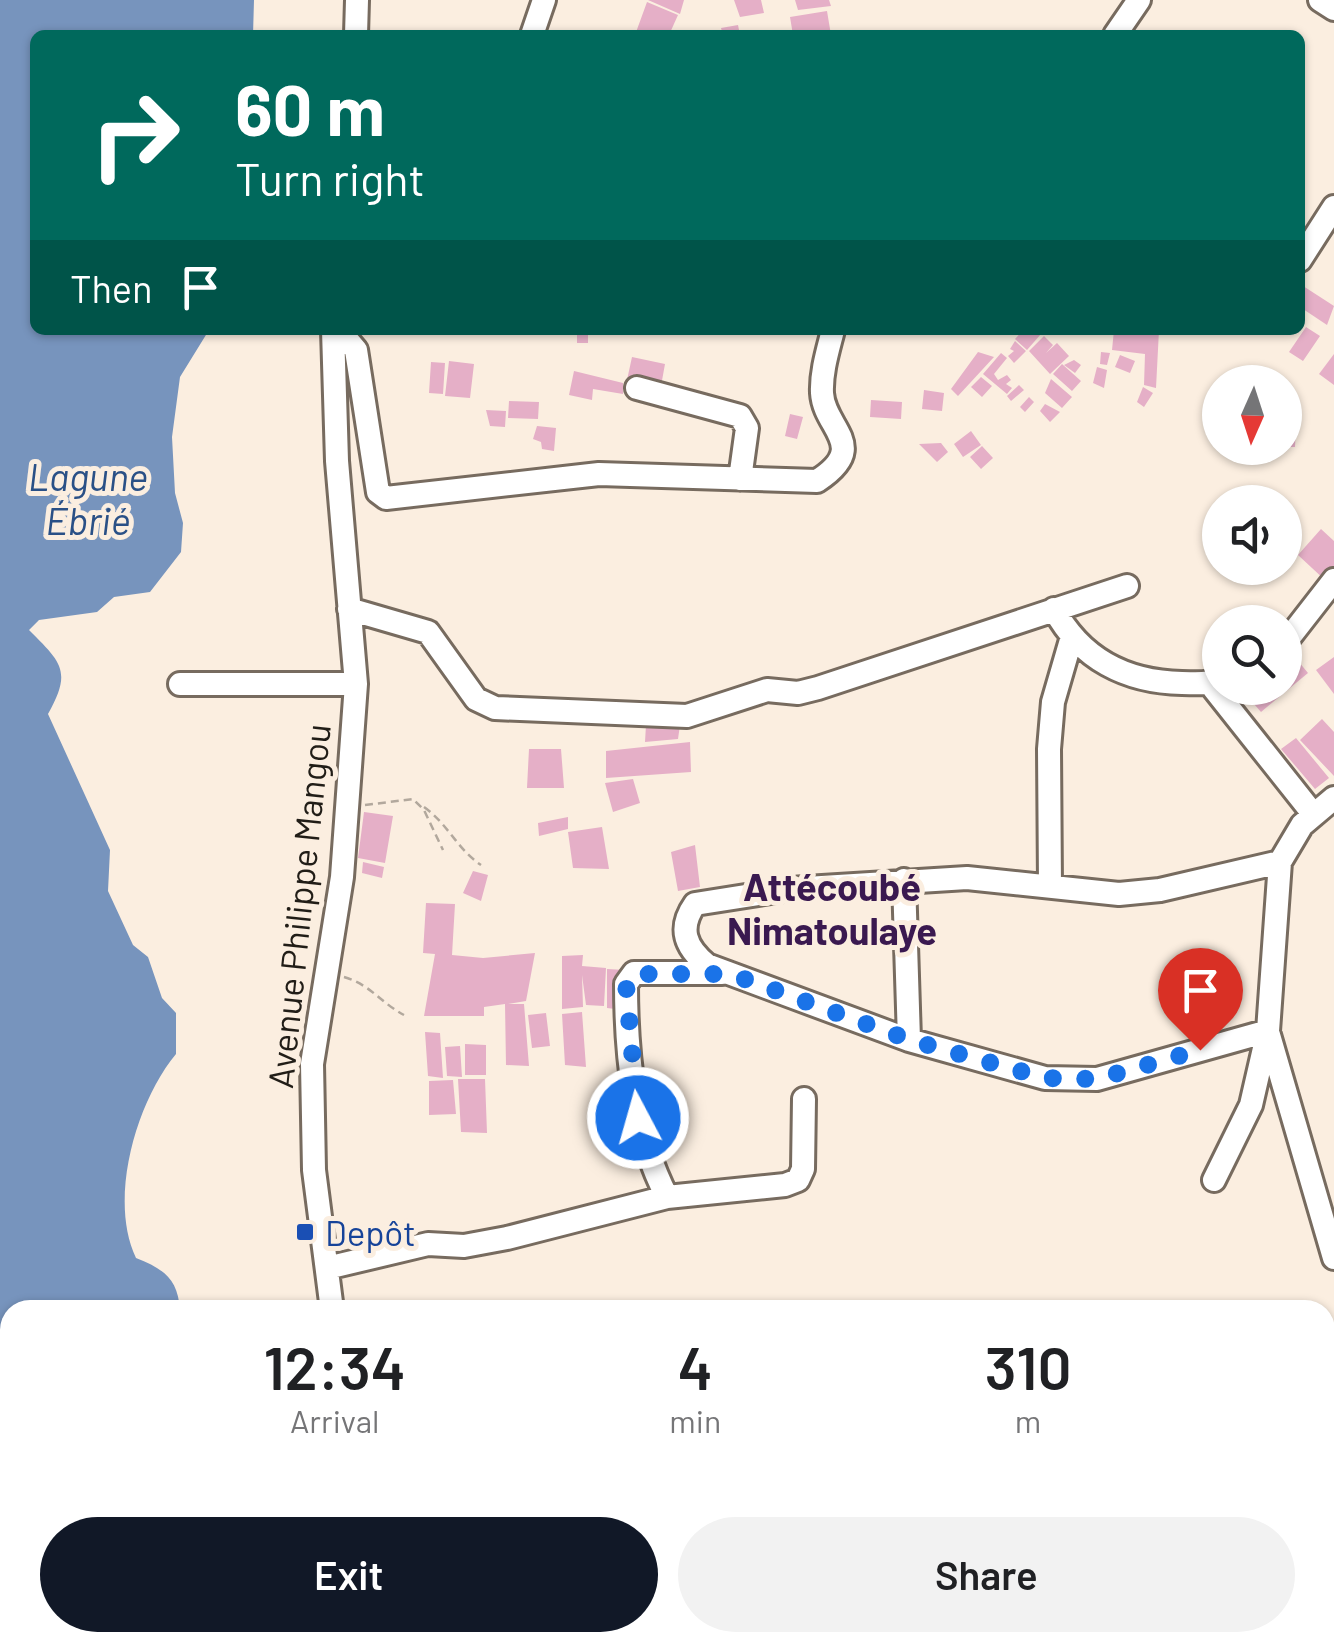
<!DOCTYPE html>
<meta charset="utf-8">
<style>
body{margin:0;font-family:Barlow,sans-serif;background:#f2f2f2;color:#202124;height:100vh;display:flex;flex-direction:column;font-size:38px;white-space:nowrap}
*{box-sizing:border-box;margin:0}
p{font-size:32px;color:#757577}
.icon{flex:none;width:55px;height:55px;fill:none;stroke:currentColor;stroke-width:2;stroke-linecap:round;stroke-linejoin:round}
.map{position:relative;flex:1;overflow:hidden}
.side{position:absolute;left:0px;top:1300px;width:1335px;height:352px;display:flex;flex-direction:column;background:#fff;border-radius:30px 30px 0 0;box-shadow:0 2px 8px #0004}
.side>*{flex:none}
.top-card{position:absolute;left:30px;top:30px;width:1275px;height:305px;border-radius:15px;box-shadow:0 2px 8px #0004;background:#00695c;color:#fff;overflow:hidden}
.needle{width:65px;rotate:183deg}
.buttons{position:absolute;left:1202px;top:365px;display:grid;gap:20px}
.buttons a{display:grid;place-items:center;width:100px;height:100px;border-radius:50%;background:#fff;box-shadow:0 2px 8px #0004;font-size:50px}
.pin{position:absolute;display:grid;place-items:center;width:85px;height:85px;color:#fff;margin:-102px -42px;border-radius:50% 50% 50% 0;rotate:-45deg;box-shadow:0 0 10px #0007}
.pin .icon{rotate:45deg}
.me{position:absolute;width:110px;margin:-55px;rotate:354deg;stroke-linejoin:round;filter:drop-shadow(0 0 8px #0008)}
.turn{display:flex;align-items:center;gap:35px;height:210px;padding:0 40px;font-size:45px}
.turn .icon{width:130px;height:130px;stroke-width:2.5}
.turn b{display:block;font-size:70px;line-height:85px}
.then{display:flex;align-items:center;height:95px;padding:0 40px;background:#0003;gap:20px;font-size:38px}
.eta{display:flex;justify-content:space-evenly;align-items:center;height:170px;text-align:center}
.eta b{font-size:60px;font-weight:600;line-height:70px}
.primary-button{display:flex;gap:20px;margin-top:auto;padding:20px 40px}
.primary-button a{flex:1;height:115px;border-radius:60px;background:#111827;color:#fff;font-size:40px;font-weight:600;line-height:115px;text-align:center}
.primary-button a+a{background:#f2f2f2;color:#202124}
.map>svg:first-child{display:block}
.industrial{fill:#f7dfeb}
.water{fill:#7794bd}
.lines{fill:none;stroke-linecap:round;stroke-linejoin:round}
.stream{stroke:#7794bd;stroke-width:5}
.building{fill:#e5afc7}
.minor-casing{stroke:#776b5f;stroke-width:28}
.path{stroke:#b2a89d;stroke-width:2.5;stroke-dasharray:8 5;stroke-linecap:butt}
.minor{stroke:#fff;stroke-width:22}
.route{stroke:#1a73e8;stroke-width:18;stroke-dasharray:0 32.4}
.transit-dot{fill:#1a4fb4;stroke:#fbeee0;stroke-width:4}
.labels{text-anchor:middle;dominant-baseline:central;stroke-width:10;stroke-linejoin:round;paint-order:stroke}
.street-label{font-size:35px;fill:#211d17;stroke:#fbeee0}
.transit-label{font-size:35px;fill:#164399;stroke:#fbeee0;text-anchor:start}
.water-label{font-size:38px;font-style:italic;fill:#2a5086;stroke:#fbeee0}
.neighbourhood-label{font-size:38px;font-weight:bold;fill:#3a1950;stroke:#fbeee0}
</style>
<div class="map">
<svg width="1334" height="1651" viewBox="0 0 1334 1651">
<rect width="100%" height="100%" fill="#fbeee0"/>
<path class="industrial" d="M80 1643 279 1642V1643L278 1651H76Z"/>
<path class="water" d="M0 0H254L253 35H35V330H209L180 377 172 437 175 493 183 523 181 552 150 592 114 597 97 612 39 620 29 630C62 663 72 671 48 714L110 850 108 891 133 945 148 957 162 998 176 1013V1054C136 1102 108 1200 136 1258 164 1269 178 1279 180 1310H10V1485L0 1487Z"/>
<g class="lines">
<path class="stream" d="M1325 1572 1334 1570
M0 1600 10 1596"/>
</g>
<path class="building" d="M648 0H684L680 14Z
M734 0H761L764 13 740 17Z
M795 0H829L831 6 798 10Z
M647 2 678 15 669 35H635Z
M827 11 831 35H793L790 17Z
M738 25 740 35H723L721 28Z
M1300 284 1334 306 1327 325 1300 307Z
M1306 327 1320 336 1303 361 1289 352Z
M577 330H588V343H577Z
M1023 330 1041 334 1027 350 1015 339Z
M1114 330H1159L1156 388 1144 385 1145 354 1112 350Z
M1044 336 1053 345 1046 353 1057 343 1069 356 1050 374 1029 351Z
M1015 341 1026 351 1014 363 1008 356 1014 351 1010 349Z
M978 352 994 357 958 396 951 389Z
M1101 352 1110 353 1107 365 1100 364Z
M1001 353 1007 358 994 374 998 380 1007 375 1011 380 1006 384 1012 388 1007 394 983 374Z
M1334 354V385L1319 374Z
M1120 355 1135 361 1130 373 1115 367Z
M632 357 665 364 661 386 627 380Z
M1074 360 1081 365 1075 373 1064 365Z
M449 361 474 364 470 398 445 396Z
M431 362 445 363 443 394 429 393Z
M1062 364 1081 381 1072 391 1053 374Z
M1097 367 1107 370 1104 388 1093 383Z
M574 371 623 383V394L593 389 592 400 569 395Z
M981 377 992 386 982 397 971 387Z
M1051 379 1072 397 1062 408 1045 393Z
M1019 385 1024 390 1011 401 1007 396Z
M1143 387 1153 393 1144 407 1137 402Z
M924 390 944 393 942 411 922 409Z
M1029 397 1034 402 1025 412 1020 407Z
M871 400 902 402 901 419 870 417Z
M509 401 539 402 538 419 508 418Z
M1045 404 1060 412 1050 422 1040 411Z
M486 410 506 411 505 427 490 426Z
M790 414 803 417 797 439 785 436Z
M1285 424H1296L1295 447H1285Z
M537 426 556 428 554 451 542 449 541 442 533 439Z
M971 431 981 445 963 457 954 444Z
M941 443 948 452 937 462 919 444Z
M982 446 993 458 981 469 970 457Z
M1321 529 1334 541V572L1326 581 1298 555Z
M1289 650 1308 673 1261 712 1240 688H1285V653Z
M1334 657V694L1316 670Z
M1322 719 1334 732V776L1300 740Z
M646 725H680L678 739 645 742Z
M1296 738 1329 778 1315 789 1281 749Z
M690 742 691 772 606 778V751Z
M529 749H561L564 788H527Z
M633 779 640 803 613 812 605 783Z
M364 812 393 816 385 863 358 858Z
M568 817V829L539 836 538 823Z
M602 827 609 869 573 868 568 832Z
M695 845 700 887 678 891 671 852Z
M363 862 384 867 382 878 362 873Z
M473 871 488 875 481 901 463 893Z
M426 903 455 904 452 955 483 958 535 953 526 1001 508 1004H524L529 1066 506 1065 505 1004 484 1007V1016H424L435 954 423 953Z
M583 955 582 966 606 968 604 1006 586 1005 582 975 583 1007 562 1009V956Z
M607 969 625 970 623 1010 607 1008Z
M582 1012 586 1067 565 1065 562 1014Z
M546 1013 550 1046 532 1048 528 1015Z
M425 1032 440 1033 443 1078 428 1076Z
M465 1044 486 1045V1075H465Z
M460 1046 462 1077 447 1076 445 1047Z
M458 1079H485L487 1133 461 1132Z
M453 1080 456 1114 429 1115V1081Z
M596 1642H612L611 1651H596Z
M616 1642H638L637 1651H616Z
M642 1642H690V1651H642Z
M827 1642H849L848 1651H826Z
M866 1642H884V1651H866Z
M1003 1642H1059V1651H1004Z"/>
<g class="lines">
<defs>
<path id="minor" d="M1320 0 1334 9
M356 35 357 0
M532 35 544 0
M1115 35 1139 0
M1300 260 1334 207
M339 330 356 350 378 492 386 498 599 474 817 481C871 446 824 429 822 393 821 372 828 350 833 330
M637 388 740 416 747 428 740 479
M349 609 428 632 476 699 495 708 687 716 767 690 798 693 818 688 1127 586
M1054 609C1081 659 1126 682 1182 683 1195 683 1209 685 1220 679
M1285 643 1334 580
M1215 683 1214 689 1314 815
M180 684H356
M904 880 909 1040
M1050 885 1049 749 1053 702 1071 640
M1268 1031 1097 1079 1045 1078 909 1040 707 965C685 947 678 928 695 904L790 889 967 878 1119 894 1160 890 1280 862
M1269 1035 1334 1258
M1214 1180 1251 1105 1268 1031 1280 862 1302 825 1334 798
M667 1197C634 1133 626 1057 626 984L634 973H722
M327 1268 428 1244 464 1246 507 1238 667 1197 785 1185 798 1180 803 1169 804 1099
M332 1310 314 1170 312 1064 342 877 356 684 337 461 333 330
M1325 1536 1334 1535
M337 1651 338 1642"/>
</defs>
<use href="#minor" class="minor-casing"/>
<path class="path" d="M365 805 413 799 424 810 443 850
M424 807C448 824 457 849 481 865
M344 977C371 985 381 1003 404 1015"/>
<use href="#minor" class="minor"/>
</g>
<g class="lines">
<path class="route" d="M638 1118 626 984 634 974H731L910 1040 1045 1078 1097 1079 1200 1050"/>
</g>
<rect class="transit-dot" x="295" y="1222" width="20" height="20" rx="5"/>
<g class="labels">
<g class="street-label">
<text transform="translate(298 906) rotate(-84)">Avenue Philippe Mangou</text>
</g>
<g class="transit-label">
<text x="325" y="1232">Depôt</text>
</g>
<g class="water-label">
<text x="88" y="476">Lagune<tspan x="88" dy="44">Ébrié</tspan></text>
</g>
<g class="neighbourhood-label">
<text x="832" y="886">Attécoubé<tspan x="832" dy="44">Nimatoulaye</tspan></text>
</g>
</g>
</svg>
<div class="buttons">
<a><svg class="needle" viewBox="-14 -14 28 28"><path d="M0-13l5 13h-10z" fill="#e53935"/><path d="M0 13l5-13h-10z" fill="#757577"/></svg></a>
<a><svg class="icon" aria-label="sound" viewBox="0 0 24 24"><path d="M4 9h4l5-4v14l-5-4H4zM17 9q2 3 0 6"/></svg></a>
<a><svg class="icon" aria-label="search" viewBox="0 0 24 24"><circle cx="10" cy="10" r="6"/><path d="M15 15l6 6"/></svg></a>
</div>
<div class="pin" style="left:1200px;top:1050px;background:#d93025"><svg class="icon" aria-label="arrive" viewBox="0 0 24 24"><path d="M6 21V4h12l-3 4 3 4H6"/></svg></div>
<svg class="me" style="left:638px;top:1118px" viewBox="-20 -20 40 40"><circle r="17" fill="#1a73e8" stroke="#fff" stroke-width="3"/><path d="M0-11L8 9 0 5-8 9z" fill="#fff"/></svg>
<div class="top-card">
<div class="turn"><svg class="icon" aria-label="right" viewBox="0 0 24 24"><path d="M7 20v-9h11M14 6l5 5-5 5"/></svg><div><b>60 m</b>Turn right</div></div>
<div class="then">Then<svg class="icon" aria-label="arrive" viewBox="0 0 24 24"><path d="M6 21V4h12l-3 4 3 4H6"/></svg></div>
</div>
<section class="side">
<div class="eta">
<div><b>12:34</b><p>Arrival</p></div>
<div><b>4</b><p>min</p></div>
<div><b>310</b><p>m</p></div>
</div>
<div class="primary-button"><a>Exit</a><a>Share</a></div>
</section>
</div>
